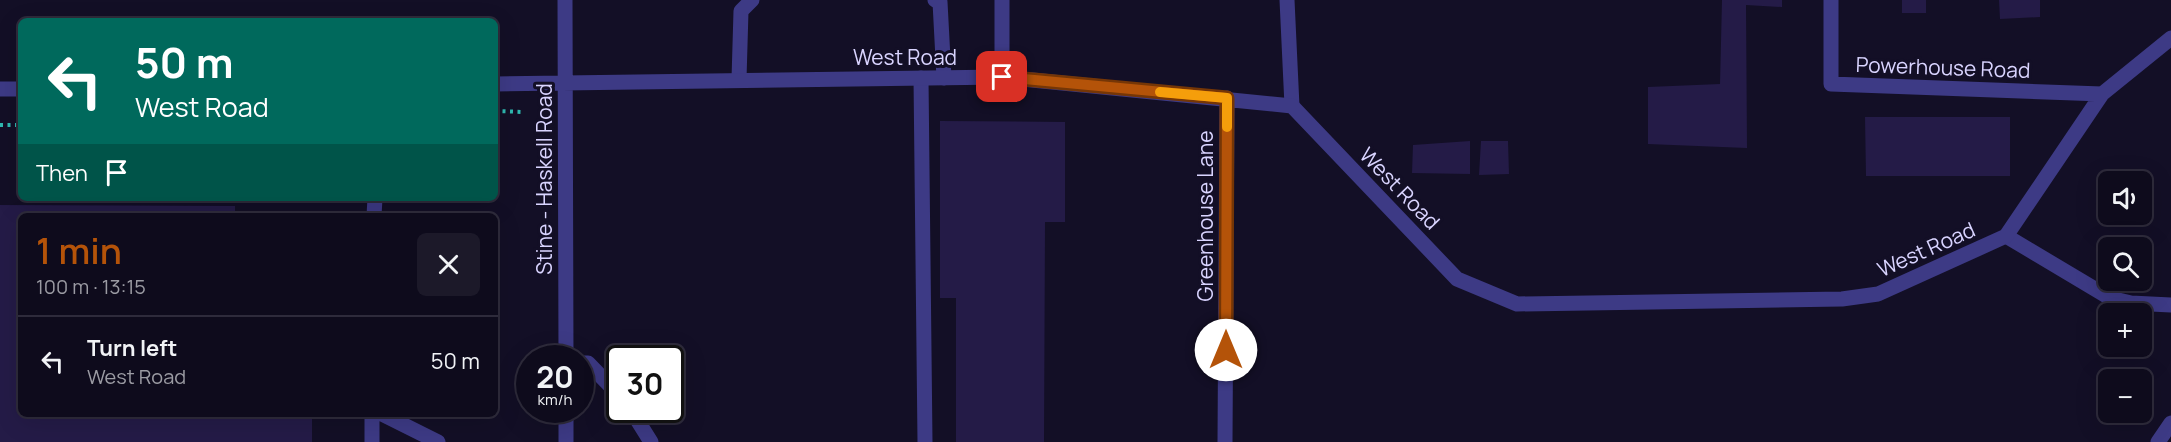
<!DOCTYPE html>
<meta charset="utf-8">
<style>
body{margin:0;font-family:Manrope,sans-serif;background:#1c1929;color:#f1f3f6;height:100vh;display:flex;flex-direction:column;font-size:22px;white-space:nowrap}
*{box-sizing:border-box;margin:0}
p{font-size:20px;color:#9b9ba3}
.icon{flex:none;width:33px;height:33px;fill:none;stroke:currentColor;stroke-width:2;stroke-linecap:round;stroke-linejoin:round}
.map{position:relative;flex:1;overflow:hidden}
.panel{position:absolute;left:18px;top:213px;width:480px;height:204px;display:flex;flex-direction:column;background:#0e0b1c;border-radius:9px;box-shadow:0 6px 24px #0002,0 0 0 2px #2e2b3b}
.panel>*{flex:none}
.top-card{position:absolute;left:18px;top:18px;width:480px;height:183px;border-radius:9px;box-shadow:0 6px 24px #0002,0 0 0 2px #2e2b3b;background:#00695c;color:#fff;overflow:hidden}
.tools{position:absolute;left:2098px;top:171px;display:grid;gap:12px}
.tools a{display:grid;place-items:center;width:54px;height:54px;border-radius:9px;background:#0e0b1c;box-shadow:0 6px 24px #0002,0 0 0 2px #2e2b3b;font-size:30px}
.speed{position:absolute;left:516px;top:345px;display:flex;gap:12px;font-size:30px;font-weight:700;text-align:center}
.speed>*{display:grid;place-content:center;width:78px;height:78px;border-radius:50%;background:#0e0b1c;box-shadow:0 6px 24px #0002,0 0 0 2px #2e2b3b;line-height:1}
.speed small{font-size:15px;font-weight:400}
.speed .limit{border:3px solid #111;border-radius:9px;background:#fff;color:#111}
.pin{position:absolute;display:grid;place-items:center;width:51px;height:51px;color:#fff;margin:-26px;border-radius:12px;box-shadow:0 3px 9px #0006}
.me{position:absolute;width:66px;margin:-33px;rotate:0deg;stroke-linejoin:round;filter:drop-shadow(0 0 4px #0008)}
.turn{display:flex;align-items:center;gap:21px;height:126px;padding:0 18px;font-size:27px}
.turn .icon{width:78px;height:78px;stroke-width:2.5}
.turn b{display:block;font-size:42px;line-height:51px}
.then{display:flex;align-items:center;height:57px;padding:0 18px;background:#0003;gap:12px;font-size:22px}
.round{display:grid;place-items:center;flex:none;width:63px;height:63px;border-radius:9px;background:#1c1929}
.head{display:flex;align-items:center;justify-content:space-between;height:102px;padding:0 18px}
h1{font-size:36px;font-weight:600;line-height:45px;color:#b45309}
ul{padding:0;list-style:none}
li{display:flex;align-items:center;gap:18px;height:90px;padding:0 18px;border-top:2px solid #2e2b3b}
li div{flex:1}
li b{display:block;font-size:22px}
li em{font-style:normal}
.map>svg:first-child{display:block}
.building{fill:#241b47}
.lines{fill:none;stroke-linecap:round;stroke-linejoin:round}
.path{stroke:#2fb8b0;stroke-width:4;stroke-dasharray:3 4.5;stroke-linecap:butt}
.service{stroke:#3d3a85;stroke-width:15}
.minor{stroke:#3d3a85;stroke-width:15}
.route-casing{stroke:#753606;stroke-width:15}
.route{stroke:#b45309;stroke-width:10}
.slow{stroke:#f59e0b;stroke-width:10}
.labels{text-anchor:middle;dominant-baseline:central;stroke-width:6;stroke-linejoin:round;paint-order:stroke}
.street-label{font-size:21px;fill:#d9d4ff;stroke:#130f26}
</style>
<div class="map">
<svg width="2171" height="442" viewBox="0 0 2171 442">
<rect width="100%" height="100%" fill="#130f26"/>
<path class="building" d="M1722 0H1782V7L1746 5 1747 148 1648 144V87L1720 84Z
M1902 0H1926V13H1902Z
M1999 0H2040V17L2000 19Z
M1865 117H2010V176H1866Z
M940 121 1065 122V222H1045L1044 442H956V298H940Z
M1470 141V174L1412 173 1413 145Z
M1481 141H1508L1509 174 1479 175Z
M0 205 235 206V216H21V414H312V442H0Z"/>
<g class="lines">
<path class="path" d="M495 111 524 112
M0 125H21"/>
<path class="service" d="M935 0 940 2 944 78
M1287 0 1292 106
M1002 77V0
M921 78 925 442
M739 79 741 11 752 0
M374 216 375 198
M2006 236 2110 298 2131 303 2171 305
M580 363H588L620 396
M631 410 651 442
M382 414 438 442
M372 442V414
M2158 442 2171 423"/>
<path class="minor" d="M565 0 566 358
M1831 0V84L2102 94
M495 84 1002 77 1292 106 1457 279 1517 304 1842 299 1878 294 2006 236 2102 94 2171 38
M0 89H21
M566 410V442
M1225 442 1227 98"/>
</g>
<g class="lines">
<defs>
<path id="route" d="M1002 77 1227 98 1226 350"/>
</defs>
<use href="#route" class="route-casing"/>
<use href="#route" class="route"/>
<path class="slow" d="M1160 92 1227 98V127"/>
</g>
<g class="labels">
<g class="street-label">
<text x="905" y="57">West Road</text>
<text transform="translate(1943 67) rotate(2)">Powerhouse Road</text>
<text transform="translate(544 179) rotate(-90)">Stine - Haskell Road</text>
<text transform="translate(1400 188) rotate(46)">West Road</text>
<text transform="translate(1205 216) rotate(-90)">Greenhouse Lane</text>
<text transform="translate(1926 249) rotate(-24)">West Road</text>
</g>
</g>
</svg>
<div class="tools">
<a><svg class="icon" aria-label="sound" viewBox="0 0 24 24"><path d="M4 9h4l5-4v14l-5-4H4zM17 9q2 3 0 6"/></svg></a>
<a><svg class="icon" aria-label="search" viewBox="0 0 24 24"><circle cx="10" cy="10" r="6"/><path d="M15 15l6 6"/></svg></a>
<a>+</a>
<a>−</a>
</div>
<div class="speed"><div>20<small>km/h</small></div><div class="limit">30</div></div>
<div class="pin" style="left:1002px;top:77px;background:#d93025"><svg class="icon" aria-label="arrive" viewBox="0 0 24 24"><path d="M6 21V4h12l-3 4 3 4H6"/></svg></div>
<svg class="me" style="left:1226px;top:350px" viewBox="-20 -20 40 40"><circle r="19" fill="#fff"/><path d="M0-13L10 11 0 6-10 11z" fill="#b45309"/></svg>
<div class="top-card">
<div class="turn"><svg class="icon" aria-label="left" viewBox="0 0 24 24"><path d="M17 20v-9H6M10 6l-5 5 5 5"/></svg><div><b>50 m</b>West Road</div></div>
<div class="then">Then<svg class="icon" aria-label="arrive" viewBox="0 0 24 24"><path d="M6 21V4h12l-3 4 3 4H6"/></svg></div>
</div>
<section class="panel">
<div class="head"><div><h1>1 min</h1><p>100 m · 13:15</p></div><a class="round"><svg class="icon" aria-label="close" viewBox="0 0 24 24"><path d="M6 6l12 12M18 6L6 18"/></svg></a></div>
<ul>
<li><svg class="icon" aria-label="left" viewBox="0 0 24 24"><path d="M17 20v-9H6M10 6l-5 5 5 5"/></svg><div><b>Turn left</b><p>West Road</p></div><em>50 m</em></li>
</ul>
</section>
</div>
